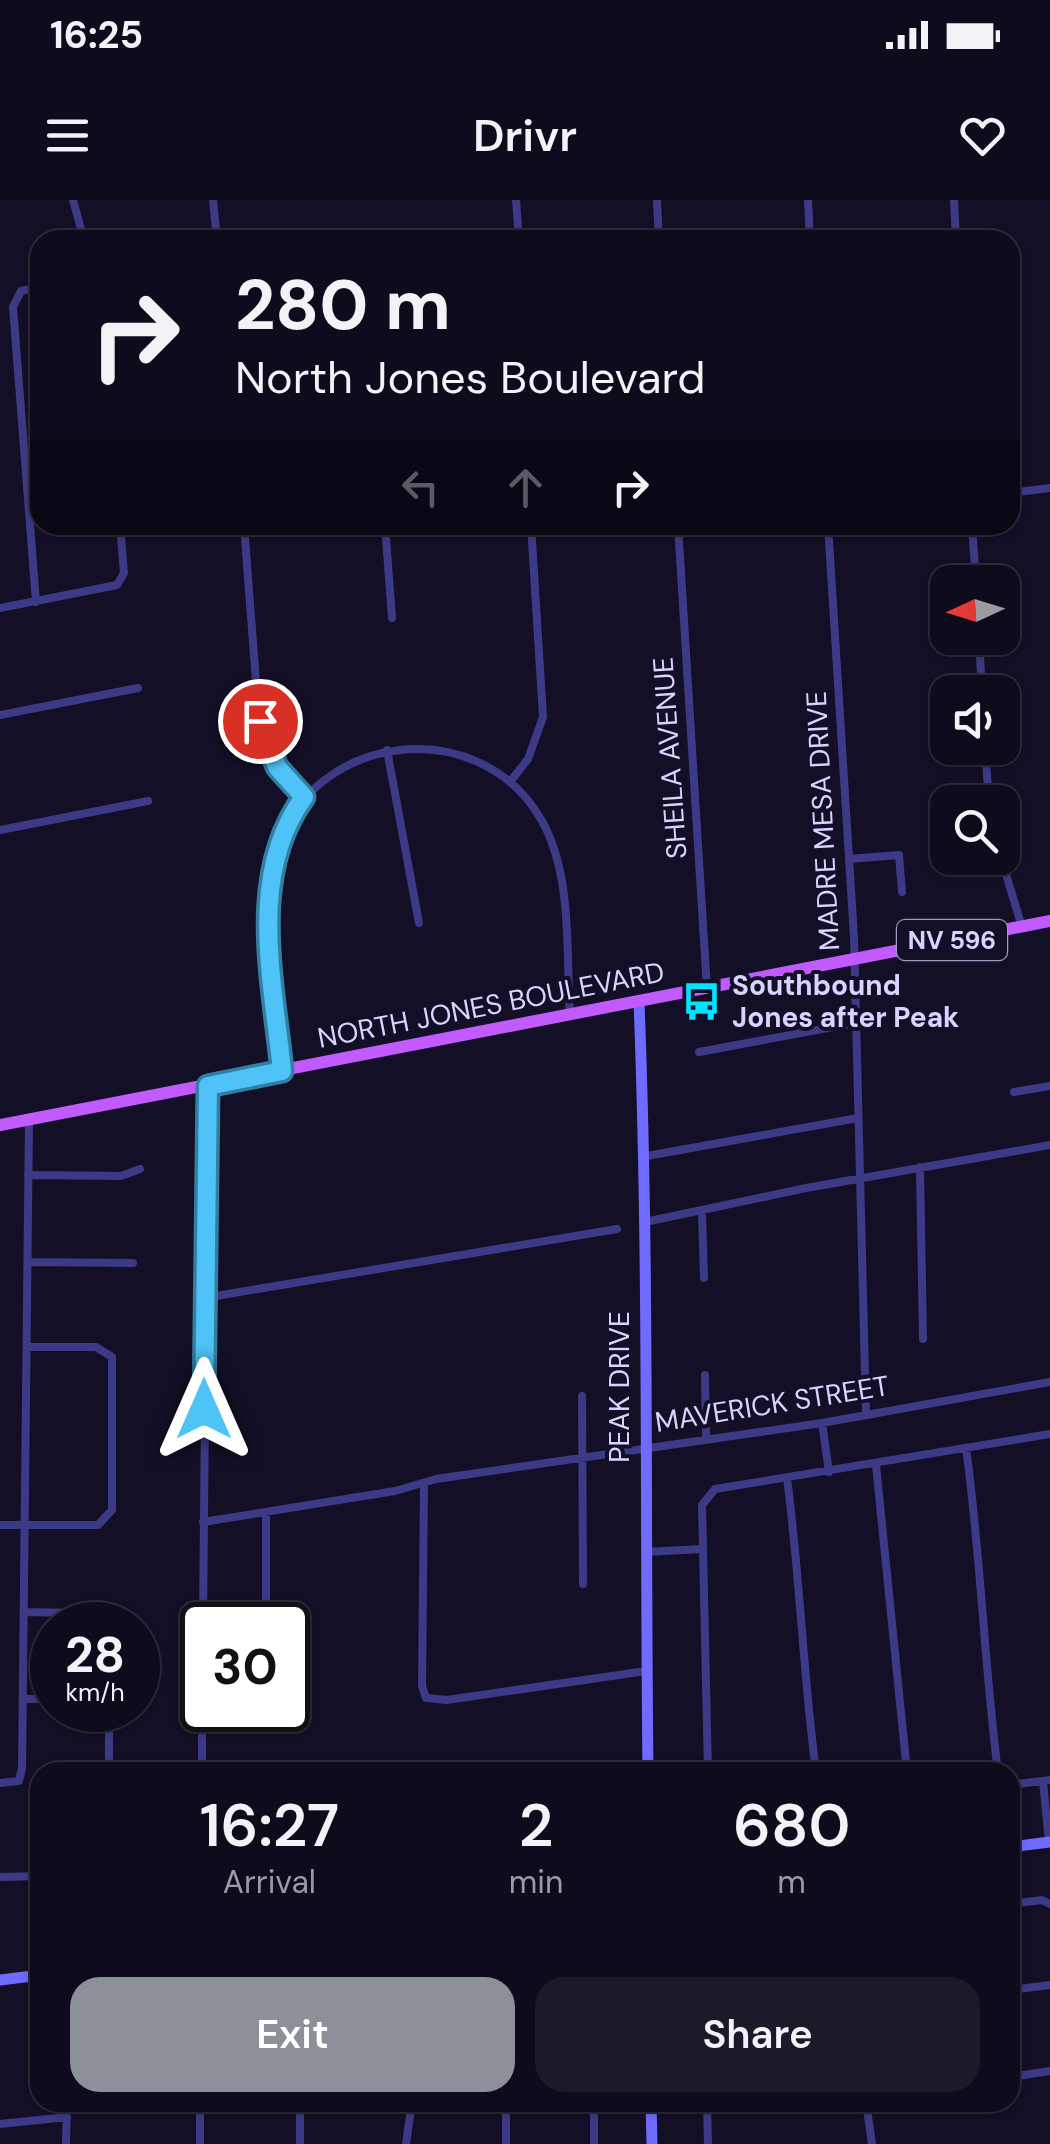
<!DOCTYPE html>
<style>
body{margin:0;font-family:"DM Sans",sans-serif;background:#1c1929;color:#f1f3f6;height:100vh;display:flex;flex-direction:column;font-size:38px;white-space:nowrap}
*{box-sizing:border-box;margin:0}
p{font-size:32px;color:#9b9ba3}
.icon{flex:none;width:55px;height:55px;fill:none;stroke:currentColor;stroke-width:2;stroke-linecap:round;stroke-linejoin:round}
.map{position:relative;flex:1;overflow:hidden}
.side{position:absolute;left:30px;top:1562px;width:990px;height:350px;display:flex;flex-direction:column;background:#0e0b1c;border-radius:30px;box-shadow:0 2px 8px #0004,0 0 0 2px #2e2b3b}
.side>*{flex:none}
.hud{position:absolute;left:30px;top:30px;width:990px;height:305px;border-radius:30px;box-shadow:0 2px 8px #0004,0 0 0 2px #2e2b3b;background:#0e0b1c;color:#f1f3f6;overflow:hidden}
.needle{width:65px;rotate:266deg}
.controls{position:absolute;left:930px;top:365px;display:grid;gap:20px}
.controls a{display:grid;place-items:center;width:90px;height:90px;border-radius:20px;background:#0e0b1c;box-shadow:0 2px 8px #0004,0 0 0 2px #2e2b3b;font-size:50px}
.speed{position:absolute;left:30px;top:1402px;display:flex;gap:20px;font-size:50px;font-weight:700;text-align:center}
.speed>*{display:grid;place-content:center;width:130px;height:130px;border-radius:50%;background:#0e0b1c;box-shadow:0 2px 8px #0004,0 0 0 2px #2e2b3b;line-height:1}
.speed small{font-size:25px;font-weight:400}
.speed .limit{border:5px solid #111;border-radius:15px;background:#fff;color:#111}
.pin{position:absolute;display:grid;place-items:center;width:85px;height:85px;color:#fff;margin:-42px;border:5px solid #fff;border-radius:50%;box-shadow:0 2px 10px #0007}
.me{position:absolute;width:110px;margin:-55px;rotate:0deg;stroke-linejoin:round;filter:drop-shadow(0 0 8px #0008)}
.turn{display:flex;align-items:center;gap:35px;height:210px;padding:0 40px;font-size:45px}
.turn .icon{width:130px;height:130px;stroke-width:2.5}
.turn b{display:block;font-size:70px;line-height:85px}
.lanes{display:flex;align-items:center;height:95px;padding:0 40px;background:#0003;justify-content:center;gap:50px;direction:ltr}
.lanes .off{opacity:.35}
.eta{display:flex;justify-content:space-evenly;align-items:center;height:170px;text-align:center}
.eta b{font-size:60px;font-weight:600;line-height:70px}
.primary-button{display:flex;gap:20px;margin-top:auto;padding:20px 40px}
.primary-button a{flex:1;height:115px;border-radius:30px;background:#8c9099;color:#fff;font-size:40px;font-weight:600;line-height:115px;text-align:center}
.primary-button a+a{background:#1c1929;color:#f1f3f6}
.status{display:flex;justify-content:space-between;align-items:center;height:70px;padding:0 50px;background:#0e0b1c;direction:ltr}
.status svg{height:28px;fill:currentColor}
header{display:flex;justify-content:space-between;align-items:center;height:130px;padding:0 40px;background:#0e0b1c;font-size:45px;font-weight:600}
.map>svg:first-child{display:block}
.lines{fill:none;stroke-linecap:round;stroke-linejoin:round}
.street{stroke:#3d3a85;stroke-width:8}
.secondary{stroke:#6f6bff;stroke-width:11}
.primary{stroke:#c25bff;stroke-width:12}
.route-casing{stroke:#337fa1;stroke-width:25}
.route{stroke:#4fc3f7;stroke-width:18}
.labels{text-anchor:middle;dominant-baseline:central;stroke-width:8;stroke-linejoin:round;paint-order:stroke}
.shield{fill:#130f26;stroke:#9e99be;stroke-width:2.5}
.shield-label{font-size:25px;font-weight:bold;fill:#d9d4ff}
.street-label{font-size:28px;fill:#d9d4ff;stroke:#130f26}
.poi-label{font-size:28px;font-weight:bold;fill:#d9d4ff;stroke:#130f26;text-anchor:start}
</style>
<div class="status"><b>16:25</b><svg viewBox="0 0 49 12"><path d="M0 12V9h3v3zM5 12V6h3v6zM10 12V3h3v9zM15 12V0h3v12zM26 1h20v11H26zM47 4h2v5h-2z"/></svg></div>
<header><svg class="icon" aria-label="menu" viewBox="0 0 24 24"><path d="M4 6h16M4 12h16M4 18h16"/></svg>Drivr<svg class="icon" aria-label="heart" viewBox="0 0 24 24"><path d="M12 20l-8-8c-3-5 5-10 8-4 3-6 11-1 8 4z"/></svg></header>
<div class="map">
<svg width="1050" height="1944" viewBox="0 0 1050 1944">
<rect width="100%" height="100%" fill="#130f26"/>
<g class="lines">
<path class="street" d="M73 0 84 40
M213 0 217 40
M516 0 519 40
M657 0 659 40
M808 0 810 40
M954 0 956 40
M1010 293 1050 288
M244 325 259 521 277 567 305 597
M385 325 392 418
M678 325 707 789
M828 325 854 737 866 1214
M972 325 976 382
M36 402 13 107 21 91 40 87
M0 408 117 385 124 373 120 325
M979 438 982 492
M0 515 138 488
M985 548 989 602
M387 550 419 723
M510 582 528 559 543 517 531 325
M0 630 148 601
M1001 658 1022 727
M849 659 899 655 902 692
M699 852 855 823
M282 871C276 810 258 709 275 652 311 532 480 511 542 621 573 676 566 755 570 816
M1014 892 1050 886
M647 956 858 918
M920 967 923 1139
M28 975 121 976 140 969
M702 1012 704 1078
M645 1022 806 988 1050 945
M28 1062 133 1063
M204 1098 617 1029
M705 1175 706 1237
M582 1196 583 1384
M822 1223 829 1272
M966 1248C981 1356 984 1464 998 1572
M876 1265 907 1572
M787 1278C800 1376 803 1474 816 1572
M424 1283 422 1486 426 1498 447 1500 646 1471
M266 1312V1425
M203 1322 395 1291 436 1279 822 1223 1050 1182
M0 1325H98L112 1310V1157L96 1147H27
M645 1352 703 1349
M24 1412 127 1414
M203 1425 208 885
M24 1499H52
M109 1510V1572
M202 1572V1445
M708 1572 702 1305 715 1289 1050 1234
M1043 1581 1049 1642
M0 1583 19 1581 22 1568 29 920
M1010 1585 1050 1580
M0 1677 40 1676
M1010 1704 1042 1700 1050 1704
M1010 1790 1050 1785
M1010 1877 1050 1871
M300 1902V1944
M506 1902V1944
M594 1902V1944
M707 1902 708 1944
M799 1902 825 1904
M866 1902 872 1944
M0 1924 67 1917
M66 1944 67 1902
M200 1944V1902
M406 1944 412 1902"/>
<path class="secondary" d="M639 802C649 1059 645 1316 648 1572
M1010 1647 1050 1642
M0 1780 40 1775
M651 1902 652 1944"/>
<path class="primary" d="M0 925 1050 721"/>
</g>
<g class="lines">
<defs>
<path id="route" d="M204 1209 208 886 282 871C273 780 247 675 304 597L277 567 260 521"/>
</defs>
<use href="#route" class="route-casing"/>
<use href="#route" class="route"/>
</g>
<defs>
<symbol id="bus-bare" viewBox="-9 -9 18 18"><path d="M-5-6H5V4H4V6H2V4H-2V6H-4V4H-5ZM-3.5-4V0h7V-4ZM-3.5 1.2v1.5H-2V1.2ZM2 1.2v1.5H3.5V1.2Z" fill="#00e5ff" stroke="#130f26" stroke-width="2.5" paint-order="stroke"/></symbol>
</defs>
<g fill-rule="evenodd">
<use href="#bus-bare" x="674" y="774" width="55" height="55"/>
</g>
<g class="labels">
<rect class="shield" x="897" y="720" width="110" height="40" rx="8"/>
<g class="shield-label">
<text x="952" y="740">NV 596</text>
</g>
<g class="street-label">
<text transform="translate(670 558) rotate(-94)">SHEILA AVENUE</text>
<text transform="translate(823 621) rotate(-93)">MADRE MESA DRIVE</text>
<text transform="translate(491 805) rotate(-11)">NORTH JONES BOULEVARD</text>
<text transform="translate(619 1187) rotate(-90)">PEAK DRIVE</text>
<text transform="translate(772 1204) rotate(-9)">MAVERICK STREET</text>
</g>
<g class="poi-label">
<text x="732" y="785">Southbound<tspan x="732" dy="32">Jones after Peak</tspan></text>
</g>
</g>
</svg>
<div class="controls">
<a><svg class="needle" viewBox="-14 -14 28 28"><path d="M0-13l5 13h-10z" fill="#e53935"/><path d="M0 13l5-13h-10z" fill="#9b9ba3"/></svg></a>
<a><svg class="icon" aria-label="sound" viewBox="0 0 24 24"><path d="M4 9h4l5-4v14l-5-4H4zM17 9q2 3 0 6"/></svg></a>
<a><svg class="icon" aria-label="search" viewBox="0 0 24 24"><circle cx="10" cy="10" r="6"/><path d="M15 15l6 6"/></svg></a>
</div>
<div class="speed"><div>28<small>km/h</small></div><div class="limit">30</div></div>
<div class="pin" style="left:260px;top:521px;background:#d93025"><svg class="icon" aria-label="arrive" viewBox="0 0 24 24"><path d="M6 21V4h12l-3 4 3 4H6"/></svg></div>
<svg class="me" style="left:204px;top:1209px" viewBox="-20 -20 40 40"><path d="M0-17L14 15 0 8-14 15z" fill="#4fc3f7" stroke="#fff" stroke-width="4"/></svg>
<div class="hud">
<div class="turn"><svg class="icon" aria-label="right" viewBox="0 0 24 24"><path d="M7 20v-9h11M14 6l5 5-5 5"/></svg><div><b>280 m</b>North Jones Boulevard</div></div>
<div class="lanes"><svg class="icon off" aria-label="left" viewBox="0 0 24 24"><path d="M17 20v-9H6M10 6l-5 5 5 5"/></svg><svg class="icon off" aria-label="ahead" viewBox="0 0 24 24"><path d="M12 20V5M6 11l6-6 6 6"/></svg><svg class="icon" aria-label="right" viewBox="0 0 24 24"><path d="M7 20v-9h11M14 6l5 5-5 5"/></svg></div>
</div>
<section class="side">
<div class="eta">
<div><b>16:27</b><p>Arrival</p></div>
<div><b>2</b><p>min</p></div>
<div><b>680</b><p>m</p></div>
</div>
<div class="primary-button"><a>Exit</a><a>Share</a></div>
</section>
</div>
